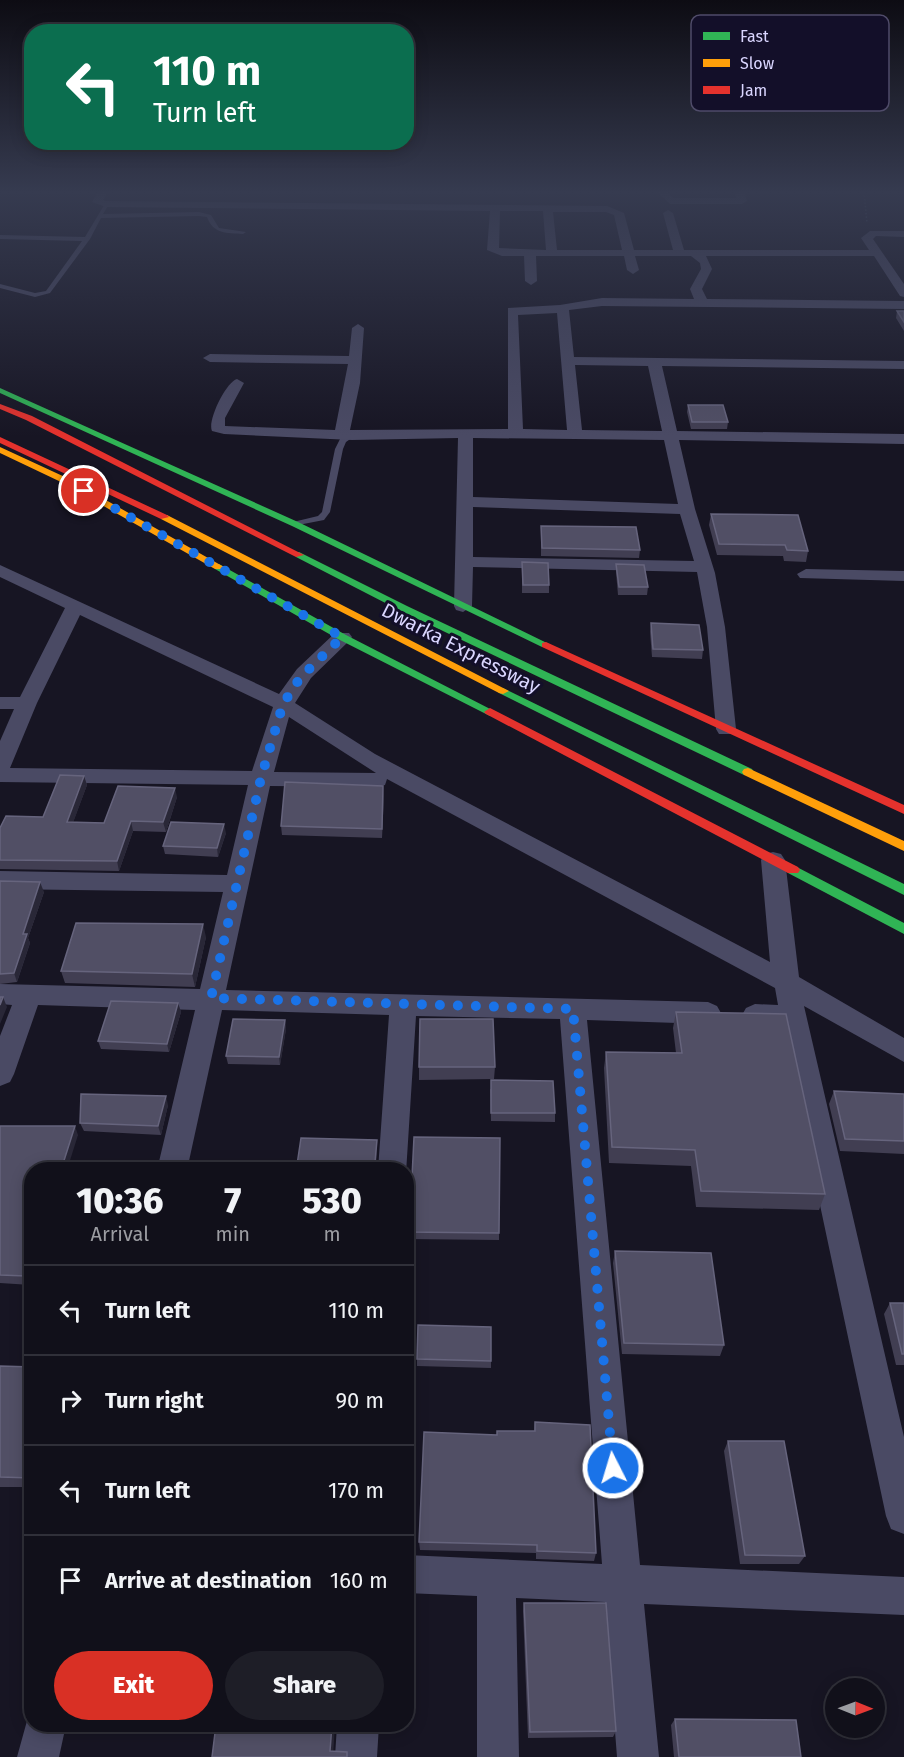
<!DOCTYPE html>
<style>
body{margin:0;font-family:"Fira Sans",sans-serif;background:#1e1e27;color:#f1f3f6;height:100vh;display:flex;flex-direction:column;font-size:22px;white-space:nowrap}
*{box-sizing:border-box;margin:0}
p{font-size:20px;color:#9c9da2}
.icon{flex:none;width:33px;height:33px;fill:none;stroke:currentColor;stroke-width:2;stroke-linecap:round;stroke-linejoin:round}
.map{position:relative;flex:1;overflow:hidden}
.panel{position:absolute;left:24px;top:1162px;width:390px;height:570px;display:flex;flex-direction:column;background:#11101a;border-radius:24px;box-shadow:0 3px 15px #0003,0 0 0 2px #303039}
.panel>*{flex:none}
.banner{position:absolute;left:24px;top:24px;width:390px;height:126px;border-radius:24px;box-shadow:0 3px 15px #0003,0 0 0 2px #303039;background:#0b6e4f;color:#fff;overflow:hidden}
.needle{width:39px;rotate:91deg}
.tools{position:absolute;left:825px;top:1678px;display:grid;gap:12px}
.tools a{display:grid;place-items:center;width:60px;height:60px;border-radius:50%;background:#11101a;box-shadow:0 3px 15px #0003,0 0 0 2px #303039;font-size:30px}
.pin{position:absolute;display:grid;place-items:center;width:51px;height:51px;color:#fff;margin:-26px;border:3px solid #fff;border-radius:50%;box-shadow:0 2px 6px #0007}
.me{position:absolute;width:66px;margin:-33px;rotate:355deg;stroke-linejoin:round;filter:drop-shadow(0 0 4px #0008)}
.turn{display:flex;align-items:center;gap:21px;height:126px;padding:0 30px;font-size:27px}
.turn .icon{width:78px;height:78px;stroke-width:2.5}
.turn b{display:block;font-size:42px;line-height:51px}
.eta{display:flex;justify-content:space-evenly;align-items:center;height:102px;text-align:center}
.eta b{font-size:36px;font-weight:800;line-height:42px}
.button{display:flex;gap:12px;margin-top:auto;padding:12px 30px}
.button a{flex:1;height:69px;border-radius:36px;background:#d93025;color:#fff;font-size:24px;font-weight:800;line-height:69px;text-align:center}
.button a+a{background:#1e1e27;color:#f1f3f6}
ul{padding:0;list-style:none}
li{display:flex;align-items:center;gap:18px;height:90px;padding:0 30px;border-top:2px solid #303039}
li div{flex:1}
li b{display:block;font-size:22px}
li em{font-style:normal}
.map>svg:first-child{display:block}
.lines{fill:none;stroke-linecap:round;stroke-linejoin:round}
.path{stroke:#435161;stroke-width:1.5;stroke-dasharray:1.5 2;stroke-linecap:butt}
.lane{fill:#4a4a64;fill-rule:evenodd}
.street{fill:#4a4a64;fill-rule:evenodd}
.fast{fill:#30b455;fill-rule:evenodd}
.slow{fill:#ff9f0a;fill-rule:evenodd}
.jam{fill:#e5322d;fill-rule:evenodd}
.wall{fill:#413e52}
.shaded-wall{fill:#292737}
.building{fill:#514f65;stroke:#66647d;stroke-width:1.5}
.route{stroke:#1a73e8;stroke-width:10;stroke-dasharray:0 18}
.labels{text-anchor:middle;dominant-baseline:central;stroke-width:6;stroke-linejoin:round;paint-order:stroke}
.street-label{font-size:20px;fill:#dad6ff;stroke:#130f29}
.key{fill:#130f29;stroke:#4f4b69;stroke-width:1.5}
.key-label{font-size:16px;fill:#dad6ff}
</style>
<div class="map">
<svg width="904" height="1757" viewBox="0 0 904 1757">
<rect width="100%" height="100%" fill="#171523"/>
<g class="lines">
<path class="path" d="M864 192 867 223"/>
<path class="lane" d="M106 202 109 204 103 214 199 212 211 215 219 228 246 232 243 234C227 233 213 234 207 217L199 216 101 218 90 239 50 293 35 297 0 288V284L35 293 46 291 82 241 0 239V235L85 237Z
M349 433 356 435 346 442 343 449 330 512 324 520 293 526V522L318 516 322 512 335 449 340 439Z"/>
<path class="street" d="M98 192H108L103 200 106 201 607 206 624 213 634 250H673L663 213 668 210 673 213 684 250H869L861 238 870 231H904V237L876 236 873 239 904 284V297L900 296 874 256H706L712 269 702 289 707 299 904 301V309L602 306 569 310 574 357 904 361V369L662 366 677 431 904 434V444L679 440 695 509 715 573 725 627 736 729 733 734H719L716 729 707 627 697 572 473 567 472 606 463 612 456 610 454 606 458 438 352 440 224 434 212 431C207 421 226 382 237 379L244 383 225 418V426L335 430 348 364 210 362 203 358 210 354 349 356 352 328 358 324 364 328 360 383 350 430 508 429V308L560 305 602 298 694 299 690 289 701 269 700 263 691 256H635L639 270 633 274 627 270 624 256H536L537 281 531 285 525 281 524 256H502L487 250 490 211 106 207 92 202ZM500 211H543L546 250 499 248ZM553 212H606L614 215 622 250H557ZM557 313 567 430 523 429 518 315ZM575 365 648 366 662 431 582 430ZM473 438 664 440 678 504 473 497ZM473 507 680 514 694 561 473 557Z
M658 192H668L673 198H736L734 192H744L747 201 742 204H670Z
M0 565 279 694 297 669 335 633H349L352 637 349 641 311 678 295 703 375 754 770 962 761 860 765 854 773 852 781 854 785 860 799 977 904 1038V1062L804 1006 904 1437V1534L891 1529 886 1516 782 1026 746 1022 742 1015 746 1008 755 1004 778 1005 775 988 387 779 385 785 377 787 270 786 226 990 708 1002 717 1006 721 1013 717 1020 708 1024 587 1020 640 1565 904 1577V1615L644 1604 659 1757H617L605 1602 516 1598 519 1757H477V1596L406 1593V1555L602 1564 560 1019 416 1016 406 1173V1170H378L389 1015 222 1010 187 1170H157L195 1010 38 1005 14 1074 10 1082 0 1086V1036L12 1005 0 1004V984L200 989 223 892 0 889V871L227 875 248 785 0 782V741L14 709H0V697H20L65 608 0 577ZM80 615 273 707 252 771 10 768 37 703ZM289 717 376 773 274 772Z
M806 569 904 571V581L800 578 797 574Z
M30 1710 32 1725H66L59 1757H17Z
M337 1725H379L377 1757H335Z"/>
<path class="fast" d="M0 388 298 522 551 645 550 647H542L292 526 0 393Z
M299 552 407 606 752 769 754 772 752 775H744L399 610 296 557V553Z
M219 564 346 635 496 712 490 716 486 714 338 639 215 569V565Z
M503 688 904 884V895L499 693 497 691Z
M793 865 904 923V934L788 873 786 870 788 867Z"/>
<path class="slow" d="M0 447 67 478 224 567 223 569H215L61 482 0 453Z
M161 515H167L509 691 503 694 499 693 161 519Z
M748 768 904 841V851L744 775 742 772 744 769Z"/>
<path class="jam" d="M0 404 32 416 304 555 296 557 26 420 0 409Z
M0 437 167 515 169 517 161 519 0 443Z
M546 642 904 805V814L542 647V643Z
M490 708 798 867 800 870 798 873H788L486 714 484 712Z"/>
</g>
<path class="wall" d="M897 311H904V331L896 318Z
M688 405 728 422 727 429H691L687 412Z
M711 514 808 551 806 562 784 561 783 556 717 555 709 525Z
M541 526 640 550 639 558 541 556Z
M522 562 549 585V593H522Z
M616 564 648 587 647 595H618L616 572Z
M651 623 703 650 702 659 652 657 650 632Z
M84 776 87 785 73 822 104 823 177 797 166 832 133 831 119 871 0 869V828L43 817Z
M384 794 382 838 282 835 281 826Z
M226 833 218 857 165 854 163 846Z
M0 881 44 892 28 938 30 943 17 982 0 984Z
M206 937 195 987 65 983 61 971Z
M178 1003 181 1012 169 1052 101 1049 98 1041Z
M676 1012 825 1194 819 1210 696 1207 691 1166 609 1163 604 1068 606 1052 676 1053 673 1028Z
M285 1020 286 1029 280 1065 228 1064 226 1056Z
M419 1067H495L494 1079 419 1080Z
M490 1089 555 1113V1122L491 1121Z
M834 1091 904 1094V1154L840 1151 829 1104Z
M168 1105 161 1135 84 1131 80 1123Z
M0 1126 78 1135 32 1170 31 1285 0 1283Z
M377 1140V1148L376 1164 378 1170H298L297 1165Z
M411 1197 499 1233V1240L406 1239V1205Z
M615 1251 724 1345 720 1356 622 1354 613 1263Z
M890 1303H904V1365H896L884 1314Z
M417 1359 491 1361V1368L417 1366Z
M0 1366 32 1367V1487H0Z
M535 1422 596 1553 594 1561 536 1559V1553L420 1550 419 1542 497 1435 534 1431Z
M728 1441 805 1556 799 1564H740L724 1451Z
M524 1603 616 1731 613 1737 528 1738 523 1611Z
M675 1719 801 1757H674L671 1725Z"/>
<path class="shaded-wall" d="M84 776 87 785 70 831 67 822Z
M383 786 384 794 382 838V829Z
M175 788 177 797 166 832 163 822Z
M131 821 133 831 119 871 117 861Z
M224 824 226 833 218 857 217 848Z
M40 882 44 892 28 938 30 943 17 982 14 973 23 934Z
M203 924 206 937 195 987 192 974Z
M3 997 7 1007 0 1024V1005Z
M178 1003 181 1012 169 1052 167 1044Z
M285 1020 286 1029 280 1065 279 1057Z
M166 1096 168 1105 161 1135 158 1126Z
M75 1126 78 1135 67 1170H61Z
M377 1140V1148L376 1167 375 1162Z
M32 1260V1283L31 1285 26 1276Z
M332 1725H335L333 1757 330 1751Z"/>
<path class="building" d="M897 311H904V322Z
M688 405H723L728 422H692Z
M711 514 798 515 808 551 787 550 785 545 719 544Z
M541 526 636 527 640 550 542 548Z
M522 562 548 563 549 585H523Z
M616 564 644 565 648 587H619Z
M651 623 699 625 703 650 653 649Z
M60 775 84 776 67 822 104 823 118 786 175 788 163 822 131 821 117 861 0 860V828L6 816 43 817Z
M285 782 383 786 382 829 281 826Z
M171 822 224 824 217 848 163 846Z
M0 881 40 882 23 934H27L14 973 0 974Z
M76 923 203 924 192 974 61 971Z
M0 997H3L0 1005Z
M111 1001 178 1003 167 1044 98 1041Z
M676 1012 786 1014 825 1194 701 1191 695 1150 612 1147 606 1052 682 1053Z
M233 1019 285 1020 279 1057 226 1056Z
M420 1019H493L495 1067H419Z
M491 1080 553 1081 555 1113H491Z
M834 1091 904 1094V1141L845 1139Z
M81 1094 166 1096 158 1126 80 1123Z
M0 1126H75L61 1170H32V1260L26 1276 0 1275Z
M414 1137 500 1138 499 1233 406 1232 407 1197H411Z
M301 1138 377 1140 375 1162 378 1167 368 1166V1170H302V1165H297Z
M615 1251 711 1253 724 1345 624 1343Z
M890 1303H904V1354H902Z
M418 1325 491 1327V1361L417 1359Z
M0 1366 32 1367V1478L0 1477Z
M535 1422 590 1425 596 1553 537 1551V1545L419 1542 424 1432 497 1435V1431H535Z
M728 1441H784L805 1556 745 1555Z
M524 1603H606L616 1731 530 1732Z
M675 1719 796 1720 801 1757H679Z
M216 1725H332L330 1751 347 1752V1757H212Z"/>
<linearGradient id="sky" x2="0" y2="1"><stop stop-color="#0d0c13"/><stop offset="0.44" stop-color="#363b50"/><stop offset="1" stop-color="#363b50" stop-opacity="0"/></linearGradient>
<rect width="904" height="437" fill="url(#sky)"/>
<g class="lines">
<path class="route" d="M84 491 342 637 300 678 283 704 261 778 211 998 573 1009 613 1468"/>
</g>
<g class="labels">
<g class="street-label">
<text transform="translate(461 648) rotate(27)">Dwarka Expressway</text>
</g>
</g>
<rect x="691" y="15" width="198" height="96" rx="9" class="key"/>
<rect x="703" y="32" width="27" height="8" fill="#30b455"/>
<rect x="703" y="59" width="27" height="8" fill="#ff9f0a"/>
<rect x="703" y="86" width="27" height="8" fill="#e5322d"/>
<g class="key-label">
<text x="740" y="42">Fast</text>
<text x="740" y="69">Slow</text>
<text x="740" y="96">Jam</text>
</g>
</svg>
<div class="tools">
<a><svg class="needle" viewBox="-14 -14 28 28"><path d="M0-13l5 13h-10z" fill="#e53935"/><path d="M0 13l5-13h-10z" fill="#9c9da2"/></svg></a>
</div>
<div class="pin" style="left:84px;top:491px;background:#d93025"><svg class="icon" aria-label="arrive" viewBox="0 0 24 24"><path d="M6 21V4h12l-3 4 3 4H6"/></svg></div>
<svg class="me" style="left:613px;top:1468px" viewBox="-20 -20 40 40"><circle r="17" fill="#1a73e8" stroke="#fff" stroke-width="3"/><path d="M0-11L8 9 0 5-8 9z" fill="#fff"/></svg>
<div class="banner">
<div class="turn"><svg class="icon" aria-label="left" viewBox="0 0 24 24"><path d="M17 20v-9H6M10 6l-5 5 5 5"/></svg><div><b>110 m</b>Turn left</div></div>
</div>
<section class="panel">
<div class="eta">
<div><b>10:36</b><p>Arrival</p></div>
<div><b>7</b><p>min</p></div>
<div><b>530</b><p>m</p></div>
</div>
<ul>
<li><svg class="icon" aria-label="left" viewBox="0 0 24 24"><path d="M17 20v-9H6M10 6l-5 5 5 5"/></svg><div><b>Turn left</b></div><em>110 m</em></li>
<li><svg class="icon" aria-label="right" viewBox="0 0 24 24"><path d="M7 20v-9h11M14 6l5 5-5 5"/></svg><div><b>Turn right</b></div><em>90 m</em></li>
<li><svg class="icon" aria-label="left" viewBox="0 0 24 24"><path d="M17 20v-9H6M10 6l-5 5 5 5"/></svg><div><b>Turn left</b></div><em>170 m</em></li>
<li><svg class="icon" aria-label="arrive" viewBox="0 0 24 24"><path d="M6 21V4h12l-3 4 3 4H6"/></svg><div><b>Arrive at destination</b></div><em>160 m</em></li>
</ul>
<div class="button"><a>Exit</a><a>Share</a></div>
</section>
</div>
